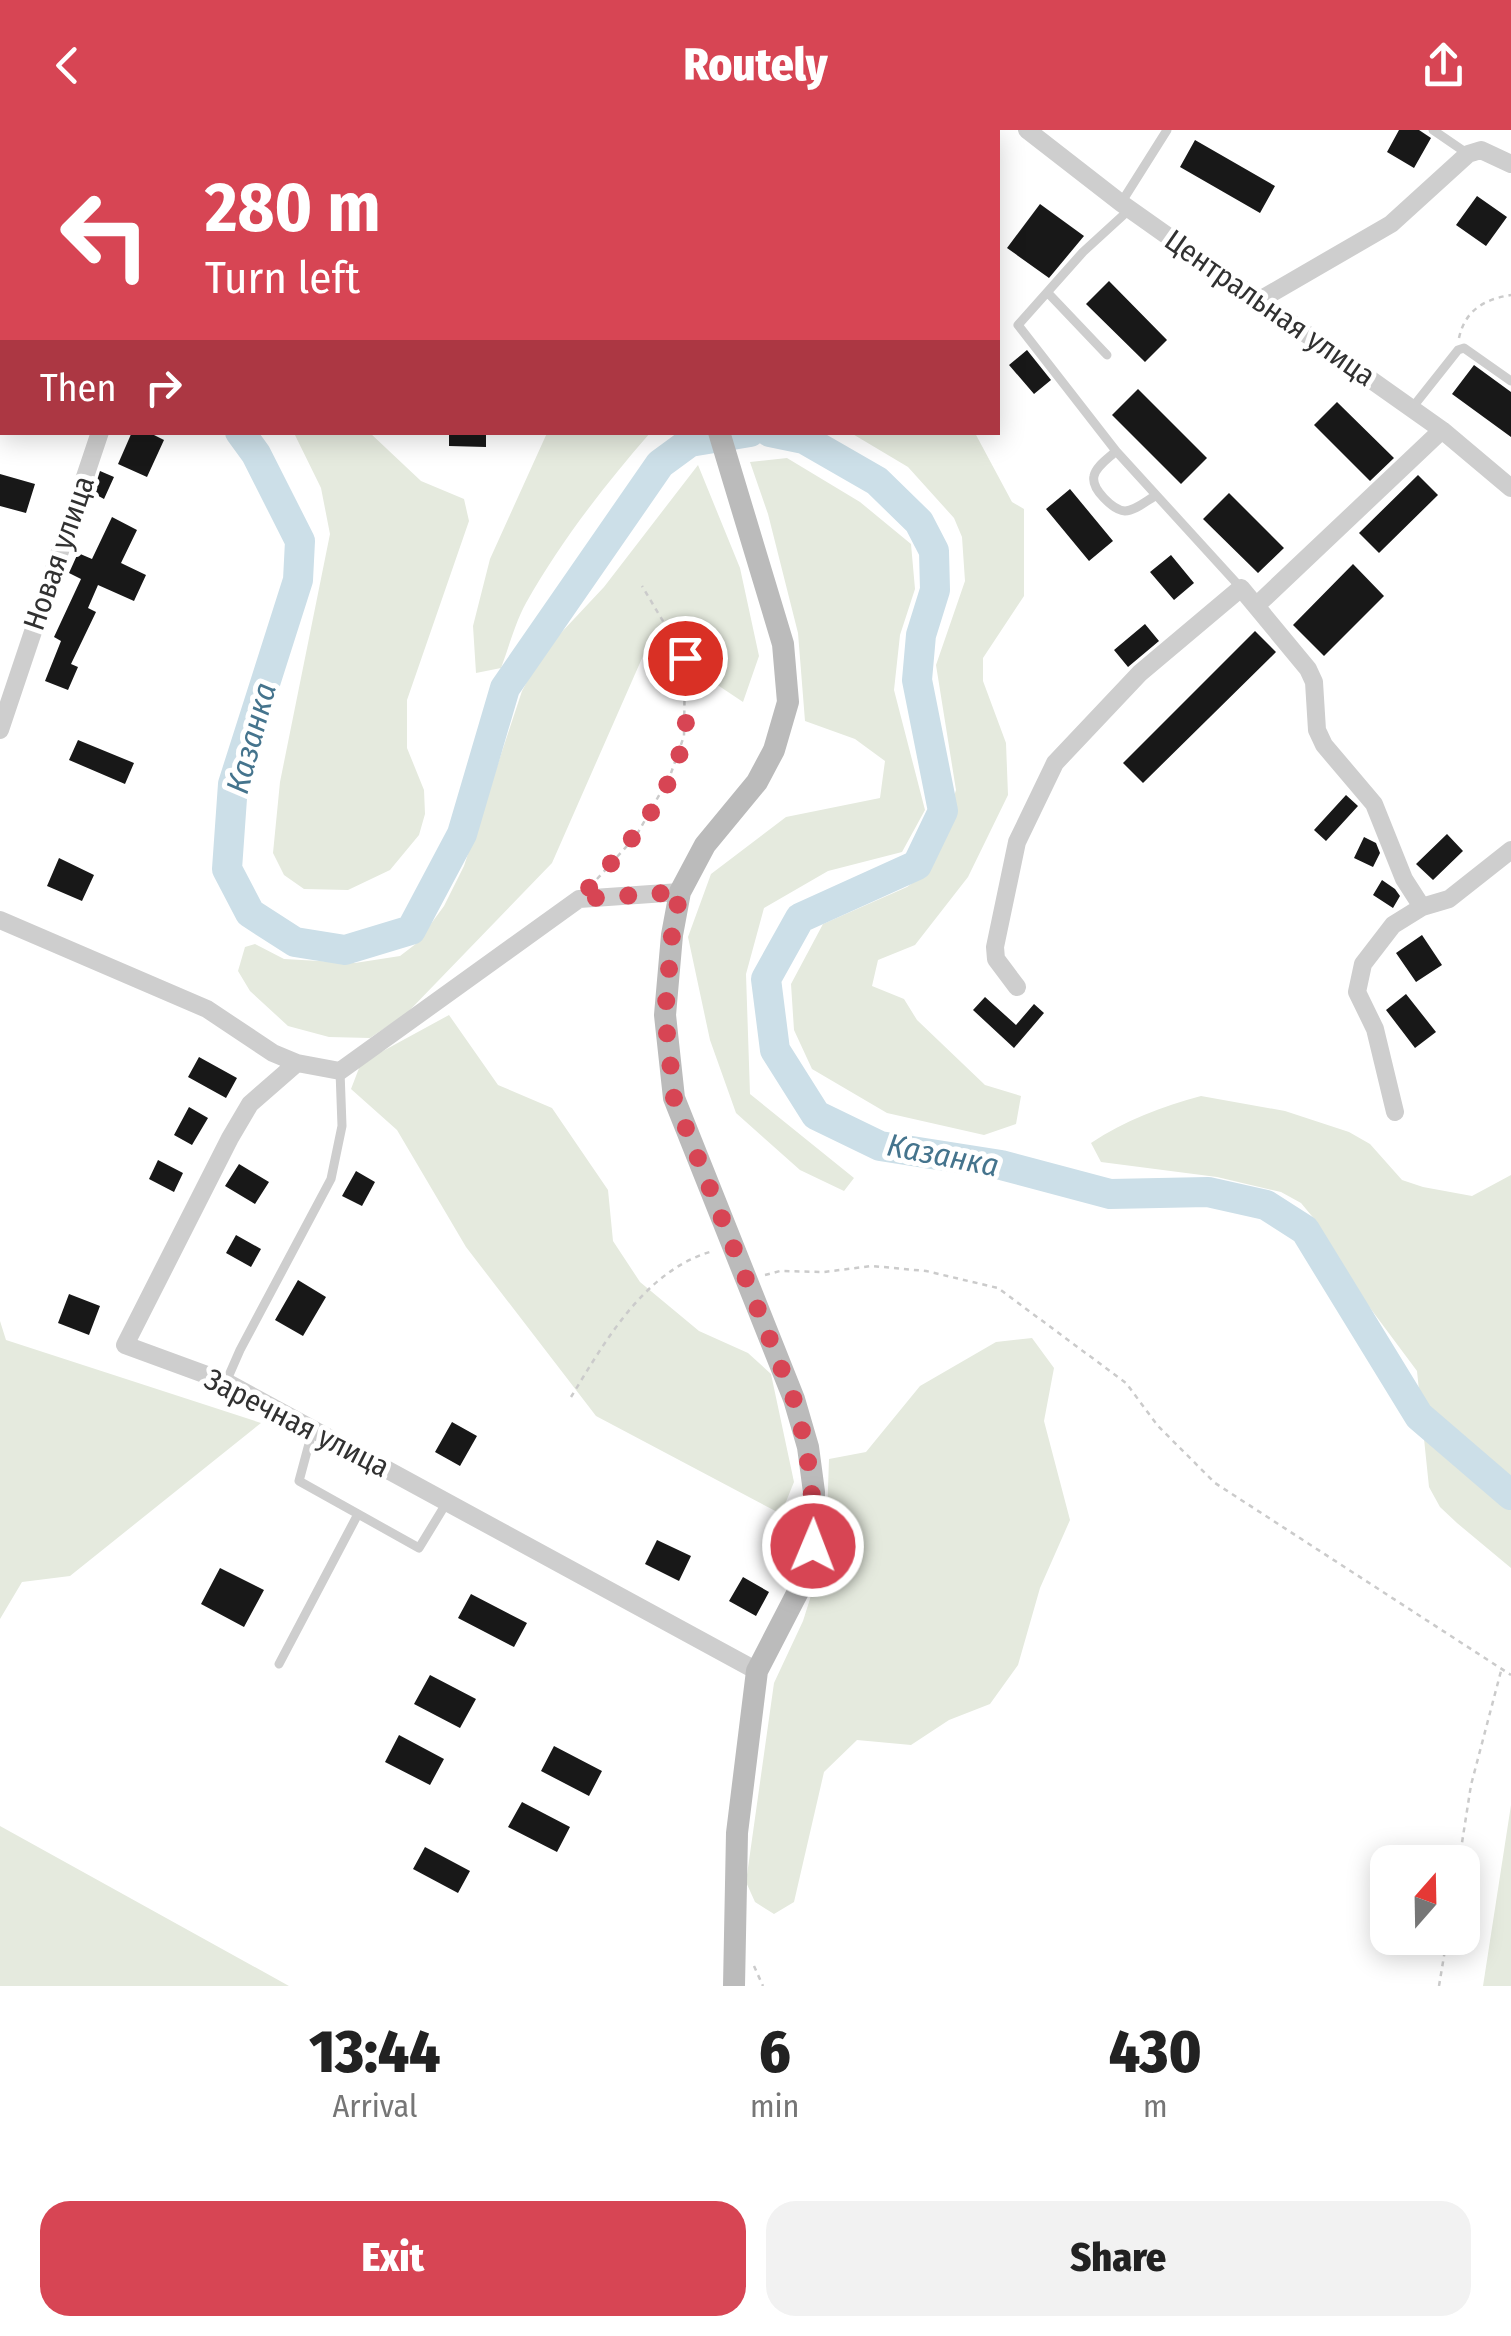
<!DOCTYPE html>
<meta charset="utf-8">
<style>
body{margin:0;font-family:"Fira Sans Condensed",sans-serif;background:#f2f2f2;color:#222;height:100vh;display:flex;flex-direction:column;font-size:38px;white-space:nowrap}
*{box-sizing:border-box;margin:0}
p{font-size:32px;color:#767676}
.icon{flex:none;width:55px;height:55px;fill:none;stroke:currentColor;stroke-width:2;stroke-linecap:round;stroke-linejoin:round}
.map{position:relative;height:1856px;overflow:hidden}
.side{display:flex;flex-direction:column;background:#fff;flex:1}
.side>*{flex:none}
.hud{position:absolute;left:0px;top:0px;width:1000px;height:305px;box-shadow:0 5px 25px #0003;background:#d74554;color:#fff;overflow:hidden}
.needle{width:65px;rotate:20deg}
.fabs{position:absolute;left:1370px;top:1715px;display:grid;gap:20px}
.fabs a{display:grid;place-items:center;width:110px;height:110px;border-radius:20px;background:#fff;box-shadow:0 5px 25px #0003;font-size:50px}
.pin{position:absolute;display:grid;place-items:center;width:85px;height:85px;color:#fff;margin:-42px;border:5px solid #fff;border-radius:50%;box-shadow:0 2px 10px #0007}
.me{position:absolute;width:110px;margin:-55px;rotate:1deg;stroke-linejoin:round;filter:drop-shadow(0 0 8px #0008)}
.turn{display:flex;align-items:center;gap:35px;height:210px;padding:0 40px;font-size:45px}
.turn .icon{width:130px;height:130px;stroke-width:2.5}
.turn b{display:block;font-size:70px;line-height:85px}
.then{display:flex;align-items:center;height:95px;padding:0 40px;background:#0003;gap:20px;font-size:38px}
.eta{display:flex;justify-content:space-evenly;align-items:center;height:170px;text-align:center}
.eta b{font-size:60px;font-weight:800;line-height:70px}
.action{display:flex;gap:20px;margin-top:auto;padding:20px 40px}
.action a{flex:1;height:115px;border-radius:30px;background:#d74554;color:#fff;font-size:40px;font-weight:800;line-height:115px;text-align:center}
.action a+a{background:#f2f2f2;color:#222}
header{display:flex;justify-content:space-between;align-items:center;height:130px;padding:0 40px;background:#d74554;color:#fff;font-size:45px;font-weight:800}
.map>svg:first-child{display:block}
.green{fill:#e5eade}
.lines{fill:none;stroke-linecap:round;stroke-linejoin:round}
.river{stroke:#ccdfe8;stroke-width:30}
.building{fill:#181818}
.path{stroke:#cbcbcb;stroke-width:2.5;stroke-dasharray:5 5;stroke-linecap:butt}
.lane{stroke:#cecece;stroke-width:9}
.street{stroke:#cecece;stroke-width:18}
.secondary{stroke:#bbb;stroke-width:22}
.route{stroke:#d74554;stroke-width:18;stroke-dasharray:0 32.4}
.labels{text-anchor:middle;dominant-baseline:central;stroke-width:10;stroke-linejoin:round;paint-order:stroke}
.street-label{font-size:30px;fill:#313131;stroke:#fff}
.water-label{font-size:32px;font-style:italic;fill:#45748d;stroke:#fff}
</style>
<header><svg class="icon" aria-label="back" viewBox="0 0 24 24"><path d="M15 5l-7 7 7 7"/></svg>Routely<svg class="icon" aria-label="share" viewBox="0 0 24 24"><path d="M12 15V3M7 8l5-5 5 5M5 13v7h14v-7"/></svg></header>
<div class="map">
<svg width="1511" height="1856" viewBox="0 0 1511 1856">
<rect width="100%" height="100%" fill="#fff"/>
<path class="green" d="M294 303H370L421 351 464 369 469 391 407 570V618L424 660 425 684 419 705 390 740 348 760 304 759 284 745 273 723 280 652 330 404 321 358Z
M547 303H650C604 356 561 411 526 473 515 493 509 517 501 538L476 543 473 496 490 429Z
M851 303H975L1012 372 1024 379V466L983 528V551L1006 613 1008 665 968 747 915 815 878 830 872 856 904 869 917 890 985 955 1021 966 1016 994 984 1005 887 983 812 939 794 900 791 854 823 794 907 757 926 743 936 724 956 660 936 535 965 451 962 407 954 388 908 337Z
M787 328 860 372 911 414 915 459 900 505 894 560 925 680 902 722 828 741 764 778 746 844 750 964 854 1048 844 1061 800 1040 736 983 710 910 688 807 711 744 786 687 880 668 885 631 855 609 805 591 798 503 768 384 750 332Z
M698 335 740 438 759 526 743 572 650 510 552 733 407 883 370 908 329 907 288 896 250 861 238 841 245 817 255 814 284 829 355 833 400 826 417 813 444 776 464 736 522 561 543 522 604 457Z
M449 885 498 955 552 978 608 1060 613 1111 640 1152 699 1201 748 1223 771 1244 794 1352 781 1384 596 1286 466 1117 397 1000 351 959 361 933Z
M1201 966 1285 981 1349 1002 1370 1014 1402 1050 1423 1057 1472 1066 1511 1045V1438L1457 1393 1440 1377 1429 1357 1417 1241 1350 1151 1316 1091 1301 1073 1281 1062 1217 1047 1101 1032 1091 1013C1124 991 1163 976 1201 966Z
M0 1191 6 1210 261 1293 70 1446 22 1452 0 1489Z
M1032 1208 1054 1238 1044 1291 1070 1390 1040 1458 1018 1535 990 1574 949 1590 911 1615 857 1610 824 1642 794 1772 774 1784 755 1772 746 1752 774 1553 803 1491 826 1418 829 1329 866 1322 920 1256 996 1212Z
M1511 1675V1856H1483Z
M0 1696 289 1856H0Z"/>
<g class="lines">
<path class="river" d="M0 164H2
M240 302 256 324 300 411 298 450 233 654 227 739 250 783 295 812 345 820 411 800 462 704 505 558 660 334 690 312 750 302
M770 302 804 309 877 351 919 392 934 421 935 460 921 505 917 550 943 681 917 735 800 788 766 849 775 920 816 985 880 1016 1001 1035 1110 1064 1208 1062 1266 1075 1305 1100 1419 1286 1511 1365"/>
</g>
<path class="building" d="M1399 0H1419L1431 8 1414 38 1387 22Z
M1195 10 1275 56 1260 83 1180 37Z
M1477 66 1507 87 1486 116 1456 95Z
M1040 74 1084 106 1049 148 1007 118Z
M1109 151 1167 210 1145 232 1086 174Z
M1027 220 1051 250 1034 264 1009 235Z
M1474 235 1511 262V307L1452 264Z
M1138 259 1207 328 1181 354 1112 285Z
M1337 272 1394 328 1370 351 1314 295Z
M132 302H148L164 310 147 347 118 334Z
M449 302H486V317L449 316Z
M100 341 114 347 104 369 93 363Z
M0 344 35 354 26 383 0 376Z
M1418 345 1438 365 1379 423 1359 403Z
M1070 359 1113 411 1089 431 1046 379Z
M1229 363 1284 418 1258 443 1203 389Z
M112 387 137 400 121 433 146 445 134 471 98 455 88 478 96 482 71 534 78 537 68 560 45 551 61 511 54 507 81 449 69 443 78 423 92 429Z
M1171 425 1194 453 1174 470 1150 442Z
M1353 434 1384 466 1324 526 1293 495Z
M1145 494 1159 511 1128 537 1114 520Z
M1255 501 1276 522 1143 653 1123 633Z
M78 610 134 633 125 654 69 630Z
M1346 665 1358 676 1326 711 1314 700Z
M1447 704 1463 721 1433 750 1416 734Z
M1364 707 1376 713 1380 723 1373 737 1354 728Z
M59 728 94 745 82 771 47 756Z
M1382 750 1395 759 1400 766 1393 778 1373 765Z
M1422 805 1442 835 1416 852 1396 823Z
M1406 864 1436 902 1415 918 1386 880Z
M985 867 1016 895 1034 874 1044 883 1014 918 973 880Z
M199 927 237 948 226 968 188 947Z
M189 977 208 988 192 1015 174 1005Z
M158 1030 183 1043 174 1062 149 1049Z
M239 1034 269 1052 255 1074 225 1056Z
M356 1041 375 1052 362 1076 342 1066Z
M236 1105 261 1119 251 1137 226 1123Z
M298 1150 326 1167 303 1206 275 1190Z
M69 1164 100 1176 89 1205 58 1193Z
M452 1292 477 1306 460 1336 435 1322Z
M657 1410 691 1426 679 1451 645 1434Z
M220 1438 264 1460 244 1497 201 1474Z
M743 1447 769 1462 756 1486 729 1471Z
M471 1464 527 1493 514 1517 458 1488Z
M430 1545 476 1569 460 1598 414 1574Z
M399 1605 444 1629 430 1655 385 1632Z
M554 1616 602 1641 589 1666 541 1641Z
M522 1672 570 1697 557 1722 508 1697Z
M425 1717 470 1741 458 1763 413 1739Z"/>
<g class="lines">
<path class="path" d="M1459 208C1465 180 1485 169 1511 165
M597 749 636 706 670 646 684 606 685 528 642 456
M765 1145 780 1141 824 1142 872 1136 926 1141 998 1158 1126 1253 1158 1296 1215 1353 1511 1545
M571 1267C606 1210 645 1140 713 1121
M1459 1732 1471 1655 1501 1541
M754 1836 763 1856
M1439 1856 1447 1808"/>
<path class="lane" d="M1433 0 1468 24
M1121 73 1167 0
M1130 79 1083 122 1018 195 1116 321 1241 458
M1048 163 1107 225
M1412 278 1458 220 1464 218 1511 251
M1116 321C1109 328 1096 336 1094 346 1091 359 1113 380 1125 381 1135 381 1146 371 1155 366
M226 1252 240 1220 331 1049 342 996 340 941
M313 1299 299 1351 419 1418 447 1372
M279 1534 358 1384"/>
<path class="street" d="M341 0 346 2
M1027 0 1121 73 1442 300 1511 358
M619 2 621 0
M919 2 922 0
M1258 171 1391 94 1468 24 1481 20 1511 34
M1256 476 1442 300
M0 600 100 302
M0 790 207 879 273 923 297 933 340 941 579 769 680 762
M1017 857 996 829 995 817 1017 712 1055 633 1140 543 1241 458 1308 539 1314 552 1317 600 1324 615 1374 674 1404 749 1422 777
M297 933 250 974 230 1008 125 1215 226 1252 757 1541
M1395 982 1375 899 1357 862 1363 834 1393 795 1422 777 1449 769 1511 720"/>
<path class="secondary" d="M719 302 783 514 788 572 774 620 757 652 705 715 680 762 672 805 665 885 674 968 794 1269 808 1317 814 1362 813 1417 803 1452 757 1541 737 1703 734 1856"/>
</g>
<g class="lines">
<path class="route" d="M685 528C685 553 689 582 684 606 672 671 621 722 579 769L680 762 672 805 665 885 674 968 794 1270C809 1322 814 1362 813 1416"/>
</g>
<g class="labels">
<g class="street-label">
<text transform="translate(1270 178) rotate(35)">Центральная улица</text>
<text transform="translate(59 423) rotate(-71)">Новая улица</text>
<text transform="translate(297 1293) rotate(27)">Заречная улица</text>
</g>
<g class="water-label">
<text transform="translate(251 608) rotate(-75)">Казанка</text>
<text transform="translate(943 1025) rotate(11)">Казанка</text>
</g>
</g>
</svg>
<div class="fabs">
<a><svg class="needle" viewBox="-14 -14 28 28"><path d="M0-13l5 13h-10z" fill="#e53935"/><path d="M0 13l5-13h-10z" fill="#767676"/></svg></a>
</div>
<div class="pin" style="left:685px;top:528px;background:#d93025"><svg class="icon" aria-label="arrive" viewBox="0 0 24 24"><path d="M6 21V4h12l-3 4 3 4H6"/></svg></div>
<svg class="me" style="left:813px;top:1416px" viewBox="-20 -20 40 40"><circle r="17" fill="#d74554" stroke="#fff" stroke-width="3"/><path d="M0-11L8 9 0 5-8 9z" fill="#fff"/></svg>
<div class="hud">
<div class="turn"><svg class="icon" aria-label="left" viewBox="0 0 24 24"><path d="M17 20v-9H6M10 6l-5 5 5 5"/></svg><div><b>280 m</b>Turn left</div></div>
<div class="then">Then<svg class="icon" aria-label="right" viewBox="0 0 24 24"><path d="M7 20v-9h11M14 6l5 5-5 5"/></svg></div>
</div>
</div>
<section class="side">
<div class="eta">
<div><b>13:44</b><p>Arrival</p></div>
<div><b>6</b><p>min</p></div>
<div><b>430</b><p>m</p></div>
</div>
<div class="action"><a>Exit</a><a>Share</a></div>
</section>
